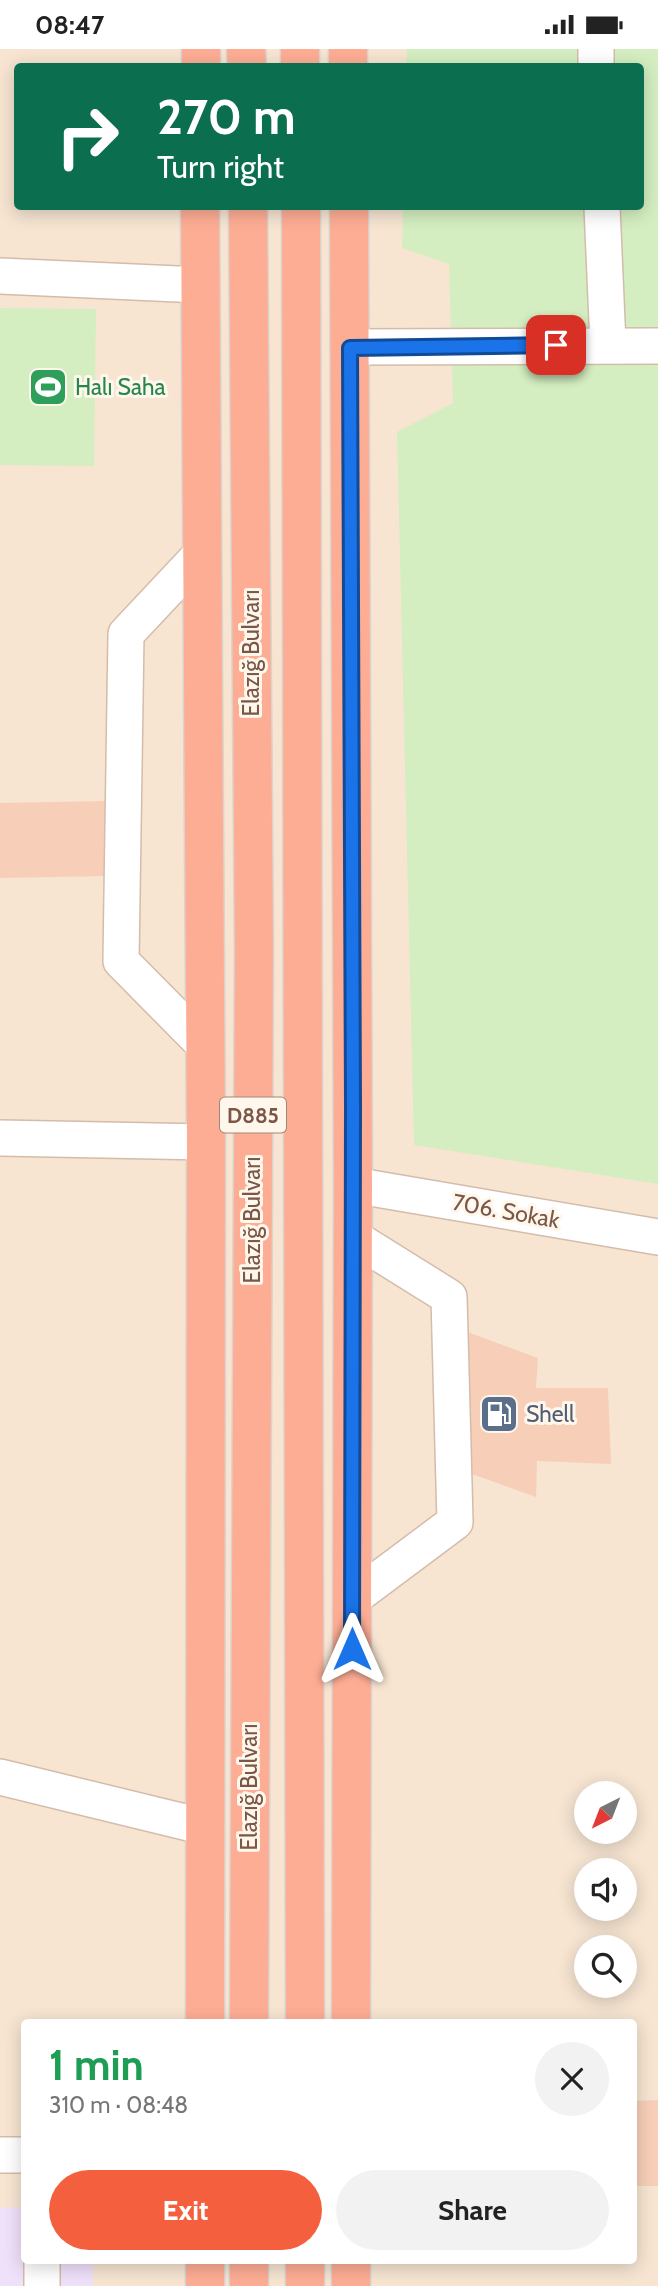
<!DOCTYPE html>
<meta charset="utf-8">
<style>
body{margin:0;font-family:Cabin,sans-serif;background:#f2f2f2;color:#222;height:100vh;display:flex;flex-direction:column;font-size:26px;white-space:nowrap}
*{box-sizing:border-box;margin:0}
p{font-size:23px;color:#767676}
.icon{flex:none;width:38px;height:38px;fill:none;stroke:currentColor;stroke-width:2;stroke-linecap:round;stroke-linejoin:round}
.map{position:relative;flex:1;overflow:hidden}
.details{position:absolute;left:21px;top:1970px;width:616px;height:245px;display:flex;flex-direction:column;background:#fff;border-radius:7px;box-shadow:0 4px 18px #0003}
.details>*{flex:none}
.banner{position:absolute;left:14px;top:14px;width:630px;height:147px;border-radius:7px;box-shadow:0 4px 18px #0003;background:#0b6e4f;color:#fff;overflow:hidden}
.needle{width:46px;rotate:222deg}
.buttons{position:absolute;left:574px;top:1732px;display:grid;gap:14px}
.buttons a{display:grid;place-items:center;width:63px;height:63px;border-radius:50%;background:#fff;box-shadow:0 4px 18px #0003;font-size:35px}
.pin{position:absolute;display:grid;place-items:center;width:60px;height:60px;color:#fff;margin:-30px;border-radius:14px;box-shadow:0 4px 10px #0006}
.me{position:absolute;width:77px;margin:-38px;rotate:0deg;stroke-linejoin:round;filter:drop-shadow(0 0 5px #0008)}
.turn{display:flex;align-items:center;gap:24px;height:147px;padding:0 28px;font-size:32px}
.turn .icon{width:91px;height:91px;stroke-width:2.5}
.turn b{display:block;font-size:49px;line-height:60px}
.round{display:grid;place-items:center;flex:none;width:74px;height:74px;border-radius:37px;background:#f2f2f2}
.headline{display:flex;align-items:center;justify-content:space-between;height:119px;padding:0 28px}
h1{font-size:42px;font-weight:700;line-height:52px;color:#1e9e55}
.button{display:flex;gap:14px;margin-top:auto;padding:14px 28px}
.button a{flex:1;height:80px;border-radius:42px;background:#f4603d;color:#fff;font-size:28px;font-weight:700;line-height:80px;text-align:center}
.button a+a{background:#f2f2f2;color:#222}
.status{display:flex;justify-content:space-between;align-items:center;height:49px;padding:0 35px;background:#fff;direction:ltr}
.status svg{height:19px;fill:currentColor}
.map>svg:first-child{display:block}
.residential{fill:#f7e5d2;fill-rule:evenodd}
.education{fill:#f0e1fb}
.green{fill:#d4eec1}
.building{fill:#f7cfb9}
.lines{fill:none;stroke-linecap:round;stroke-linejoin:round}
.minor-casing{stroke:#d4bcab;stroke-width:38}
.highway-casing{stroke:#dcd3cf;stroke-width:41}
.minor{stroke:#fff;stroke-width:35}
.highway{stroke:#fead95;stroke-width:38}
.route-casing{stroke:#114b97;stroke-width:18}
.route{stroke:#1a73e8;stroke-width:12}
.labels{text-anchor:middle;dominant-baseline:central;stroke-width:6;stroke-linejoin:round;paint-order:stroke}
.shield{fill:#fff7ec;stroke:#a28778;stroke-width:2}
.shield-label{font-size:21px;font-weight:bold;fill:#7a5747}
.leisure-label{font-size:23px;fill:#27864d;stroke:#fff7ec;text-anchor:start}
.street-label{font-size:23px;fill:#7a5747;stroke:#fff7ec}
.service-label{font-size:23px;fill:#4e5e75;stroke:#fff7ec;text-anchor:start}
</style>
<div class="status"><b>08:47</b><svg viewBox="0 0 49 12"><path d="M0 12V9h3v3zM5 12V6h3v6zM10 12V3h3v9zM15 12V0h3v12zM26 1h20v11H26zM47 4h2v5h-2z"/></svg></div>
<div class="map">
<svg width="658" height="2237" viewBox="0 0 658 2237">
<rect width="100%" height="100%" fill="#fef3e4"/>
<path class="residential" d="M0 0H658V2237H0ZM18 18H640V158H18ZM586 1745H625V1783H586ZM586 1822H625V1860H586ZM586 1899H625V1937H586ZM24 1974H634V2212H24Z"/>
<path class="education" d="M24 2158V2212H93V2237H0V2159Z"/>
<path class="green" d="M407 0H658V1135L414 1096 397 383 453 354 449 215 402 199 403 158H640V18L406 17Z
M0 259 96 260 94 417 0 416Z"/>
<path class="building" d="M107 752 108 827 0 829V754Z
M465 1282 538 1309 536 1339H608L611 1415 537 1412 536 1448 461 1421Z
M658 2051V2137H634V2052Z"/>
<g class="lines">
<defs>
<path id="minor" d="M596 0V18
M602 158 608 296
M0 227 200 236
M350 298 658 297
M203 503 126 585 121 912 206 998
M0 1089 206 1093
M353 1136 658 1188
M352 1550 455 1473 449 1248 353 1188
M0 1728 205 1778
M0 2106H24
M42 2237V2212"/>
<path id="highway" d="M246 0 247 18
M300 0V18
M348 0V18
M201 18V0
M200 158 206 1093 205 1974
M248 158 254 901 249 1974
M301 158 305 1974
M349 158 353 1136 351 1974
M205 2212V2237
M249 2212V2237
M305 2212V2237
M351 2237V2212"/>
</defs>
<use href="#minor" class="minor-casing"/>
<use href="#highway" class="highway-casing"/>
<use href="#minor" class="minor"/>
<use href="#highway" class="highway"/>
</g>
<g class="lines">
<defs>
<path id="route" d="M352 1600 353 1059 350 299 556 296"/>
</defs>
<use href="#route" class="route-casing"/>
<use href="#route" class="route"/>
</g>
<defs>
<symbol id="stadium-square" viewBox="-11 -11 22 22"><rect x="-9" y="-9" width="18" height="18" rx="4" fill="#2e9e5b" stroke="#fff7ec"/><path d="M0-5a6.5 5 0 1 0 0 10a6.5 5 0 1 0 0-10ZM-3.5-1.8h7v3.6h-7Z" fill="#fff"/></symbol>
<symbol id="fuel-square" viewBox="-11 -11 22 22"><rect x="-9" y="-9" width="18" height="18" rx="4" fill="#5c6f8a" stroke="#fff7ec"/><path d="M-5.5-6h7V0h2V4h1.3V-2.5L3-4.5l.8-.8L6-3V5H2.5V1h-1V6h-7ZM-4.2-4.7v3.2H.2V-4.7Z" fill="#fff"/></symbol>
</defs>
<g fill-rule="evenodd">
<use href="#stadium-square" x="26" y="316" width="44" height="44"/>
<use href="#fuel-square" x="477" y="1343" width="44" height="44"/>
</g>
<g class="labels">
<rect class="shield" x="220" y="1048.5" width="66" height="35" rx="5"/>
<g class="shield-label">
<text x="253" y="1066">D885</text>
</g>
<g class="leisure-label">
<text x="75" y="338">Halı Saha</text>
</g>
<g class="street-label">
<text transform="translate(251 604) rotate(-90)">Elazığ Bulvarı</text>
<text transform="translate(506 1162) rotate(10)">706. Sokak</text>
<text transform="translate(252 1171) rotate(-90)">Elazığ Bulvarı</text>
<text transform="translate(249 1738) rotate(-90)">Elazığ Bulvarı</text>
</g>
<g class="service-label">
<text x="526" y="1365">Shell</text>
</g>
</g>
</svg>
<div class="buttons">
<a><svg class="needle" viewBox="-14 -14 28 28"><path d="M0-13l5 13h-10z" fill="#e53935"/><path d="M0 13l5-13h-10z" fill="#767676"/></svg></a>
<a><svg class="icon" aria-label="sound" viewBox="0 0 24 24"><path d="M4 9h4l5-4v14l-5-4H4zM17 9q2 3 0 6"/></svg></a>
<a><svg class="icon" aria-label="search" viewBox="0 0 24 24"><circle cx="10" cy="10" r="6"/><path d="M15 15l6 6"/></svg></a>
</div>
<div class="pin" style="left:556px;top:296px;background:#d93025"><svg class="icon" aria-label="arrive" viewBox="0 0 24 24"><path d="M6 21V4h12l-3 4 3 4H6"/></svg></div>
<svg class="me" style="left:352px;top:1600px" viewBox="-20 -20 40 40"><path d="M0-17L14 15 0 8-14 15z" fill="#1a73e8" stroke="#fff" stroke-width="4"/></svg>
<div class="banner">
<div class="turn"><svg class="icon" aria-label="right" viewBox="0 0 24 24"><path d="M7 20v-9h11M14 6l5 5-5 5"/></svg><div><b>270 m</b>Turn right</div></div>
</div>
<section class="details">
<div class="headline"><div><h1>1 min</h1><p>310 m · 08:48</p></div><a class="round"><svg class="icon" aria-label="close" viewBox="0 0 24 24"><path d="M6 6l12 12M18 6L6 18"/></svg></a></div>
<div class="button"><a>Exit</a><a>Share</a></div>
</section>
</div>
